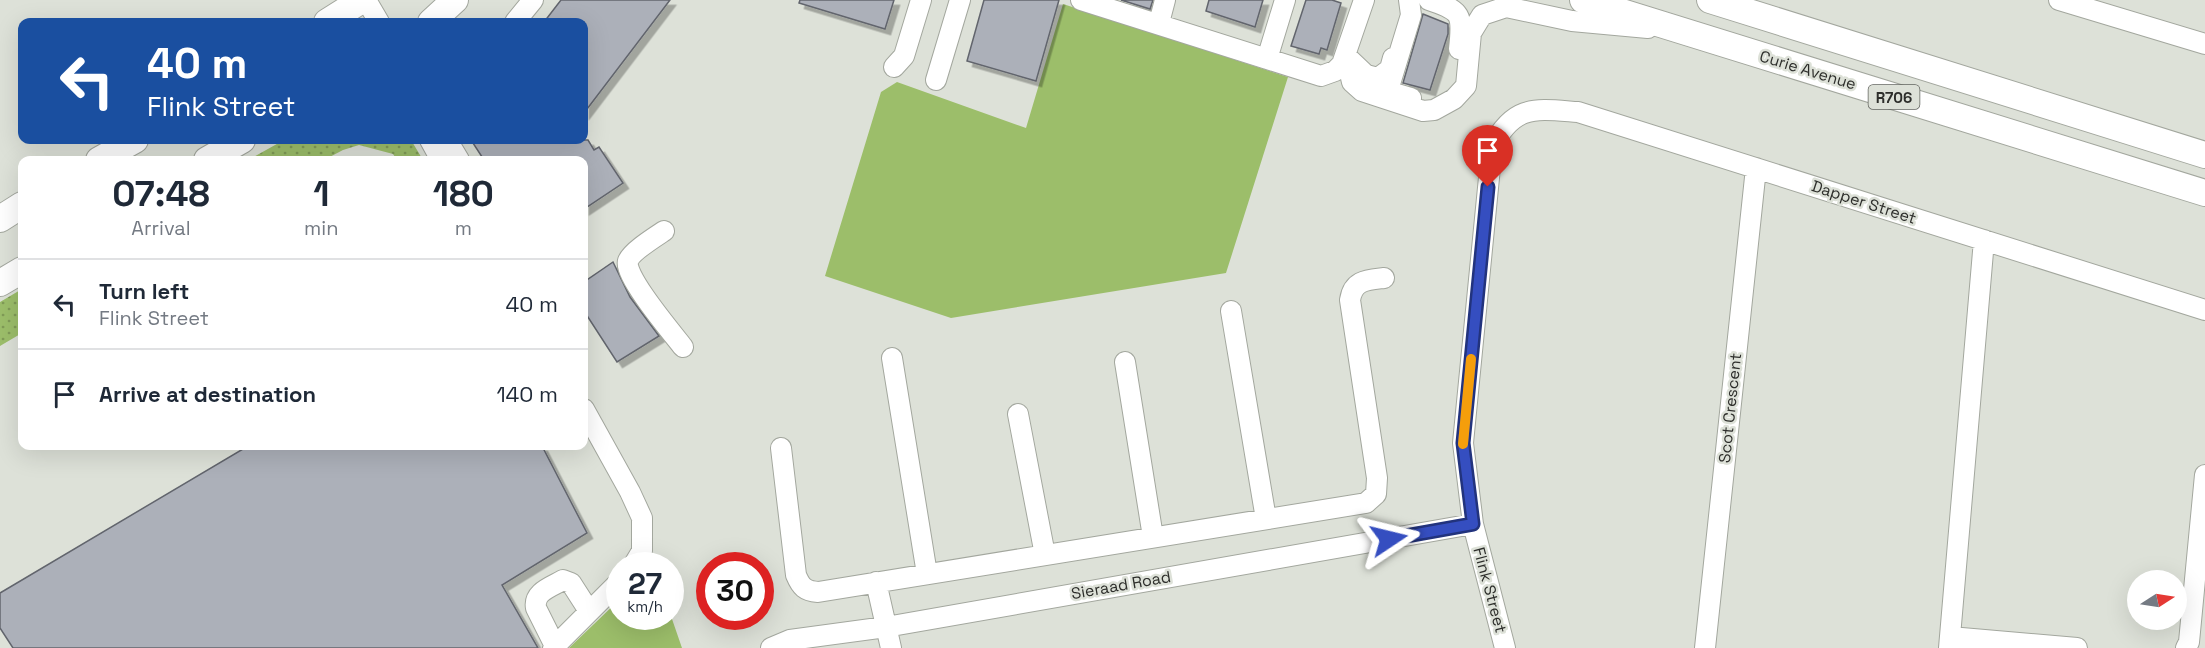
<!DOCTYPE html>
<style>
body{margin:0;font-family:"Space Grotesk",sans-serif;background:#f2f2f3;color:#1f2937;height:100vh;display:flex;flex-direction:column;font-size:22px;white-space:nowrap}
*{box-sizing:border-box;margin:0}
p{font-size:20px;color:#747a83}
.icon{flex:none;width:33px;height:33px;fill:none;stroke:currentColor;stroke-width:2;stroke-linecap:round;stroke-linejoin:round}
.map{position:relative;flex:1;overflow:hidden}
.drawer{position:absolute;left:18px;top:156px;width:570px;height:294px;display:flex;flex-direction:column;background:#fff;border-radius:12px;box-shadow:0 6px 24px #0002}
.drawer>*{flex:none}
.top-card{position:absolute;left:18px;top:18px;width:570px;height:126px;border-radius:12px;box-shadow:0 6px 24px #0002;background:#1a4fa0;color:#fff;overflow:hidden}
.needle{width:39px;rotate:78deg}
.buttons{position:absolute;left:2127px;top:570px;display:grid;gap:12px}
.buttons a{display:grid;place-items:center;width:60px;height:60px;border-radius:50%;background:#fff;box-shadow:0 6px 24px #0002;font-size:30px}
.speed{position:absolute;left:606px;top:552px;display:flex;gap:12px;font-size:30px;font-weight:700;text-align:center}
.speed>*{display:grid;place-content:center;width:78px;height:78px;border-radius:50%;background:#fff;box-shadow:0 6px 24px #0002;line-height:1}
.speed small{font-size:15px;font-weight:400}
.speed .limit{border:9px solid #d22;background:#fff;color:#111}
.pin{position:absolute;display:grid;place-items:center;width:51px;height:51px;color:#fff;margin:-62px -26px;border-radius:50% 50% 50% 0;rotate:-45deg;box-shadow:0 0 6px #0007}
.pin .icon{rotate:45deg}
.me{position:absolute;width:66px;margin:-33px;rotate:80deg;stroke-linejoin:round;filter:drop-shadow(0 0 4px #0008)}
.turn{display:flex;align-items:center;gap:21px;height:126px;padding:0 30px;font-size:27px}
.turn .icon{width:78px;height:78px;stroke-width:2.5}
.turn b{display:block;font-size:42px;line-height:51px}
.eta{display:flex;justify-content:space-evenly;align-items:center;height:102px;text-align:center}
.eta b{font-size:36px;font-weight:800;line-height:42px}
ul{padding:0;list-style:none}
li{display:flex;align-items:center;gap:18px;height:90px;padding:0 30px;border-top:2px solid #e0e1e3}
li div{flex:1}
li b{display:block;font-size:22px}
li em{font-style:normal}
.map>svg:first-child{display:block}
.green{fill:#9cbe6a}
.park{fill:url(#park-dots)}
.building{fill:#acb0b9;stroke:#62656d;stroke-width:1.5;filter:url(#shadow)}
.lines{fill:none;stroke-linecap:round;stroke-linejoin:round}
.minor-casing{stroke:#a3a79e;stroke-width:22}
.major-casing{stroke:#a3a79e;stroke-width:28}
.minor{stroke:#fff;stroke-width:20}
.major{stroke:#fff;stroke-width:26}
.route-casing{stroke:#22337d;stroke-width:15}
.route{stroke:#354ec0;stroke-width:10}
.slow{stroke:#f59e0b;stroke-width:10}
.labels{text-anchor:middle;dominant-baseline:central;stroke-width:5;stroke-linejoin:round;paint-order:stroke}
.shield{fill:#dde1d8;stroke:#62645f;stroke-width:1.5}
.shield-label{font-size:15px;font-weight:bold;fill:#2d2e2b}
.street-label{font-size:16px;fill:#2d2e2b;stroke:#dde1d8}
</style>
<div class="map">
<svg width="2205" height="648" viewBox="0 0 2205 648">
<defs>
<pattern id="park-dots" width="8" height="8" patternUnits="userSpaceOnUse" patternTransform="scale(1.5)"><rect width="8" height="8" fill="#9cbe6a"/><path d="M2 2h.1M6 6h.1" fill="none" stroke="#809b57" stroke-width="1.8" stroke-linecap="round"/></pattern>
<filter id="shadow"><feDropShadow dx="5.5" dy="5.5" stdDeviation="0" flood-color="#0004"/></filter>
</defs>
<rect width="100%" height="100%" fill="#dde1d8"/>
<path class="green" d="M1063 4 1288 77 1226 273 951 318 825 276 881 92 897 82 1026 128Z
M619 600 620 616 664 617 672 619 682 648H569Z"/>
<path class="park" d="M284 140H411L423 160H397L393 154 359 145 343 150 324 160H248Z
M22 289V333L0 346V302Z"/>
<path class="building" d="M561 0H670L584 113V22H544Z
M800 0H894L885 29 799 3Z
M984 0H1059L1036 81 967 61Z
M1121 0H1153L1150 9Z
M1209 0H1263L1255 27 1206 11Z
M1306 0H1332L1341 3 1327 50 1321 48 1319 54 1291 46Z
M1423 14 1448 24V34L1430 90 1403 83Z
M471 140H588L594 150 599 147 623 183 584 209V160H484Z
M613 262 630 297 659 336 617 362 584 311V282Z
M248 446H542L587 533 502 585 538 648H13L0 628V593Z"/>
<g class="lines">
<defs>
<path id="minor" d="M366 0 379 22
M1081 0 1321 76 1335 71 1342 64 1364 0
M1409 0 1411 15 1389 87 1394 93 1411 98
M1429 0C1462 11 1463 14 1459 49
M2059 0 2205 44
M515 22 533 0
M1159 23 1165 0
M1346 56 1352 82 1362 91 1423 111 1434 110 1454 99 1466 86 1471 33 1482 15 1506 7 1572 21 1648 28
M1346 56 1366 75 1378 78 1390 69 1393 58
M1267 59 1285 0
M894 67 904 56 921 0
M936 80 960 0
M430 140 441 160
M447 140 459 160
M664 231C655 237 631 252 628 261 623 275 673 334 683 347
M1231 311 1266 519
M892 358 927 574
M1125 362 1153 537
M584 409 630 492 642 518V551L633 566
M1018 414 1045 555
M781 448 796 575C801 587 805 591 818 592L1366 503 1376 494 1377 478 1350 300C1353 280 1367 280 1384 278
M876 582 891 648
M1950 637 2077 648
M555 646 536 608C533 592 551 587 563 580L571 583 589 611
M553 648 620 581
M771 648 790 640 886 627 1473 524
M1505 648 1473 524 1463 443 1492 147C1514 104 1535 109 1578 112L2205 310
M1705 648 1756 168
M1949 648 1984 240
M2186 648 2189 642 2205 475"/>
<path id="major" d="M1583 0 2205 193
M1710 0 2205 155
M327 22 362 0
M431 22 455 0
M99 160 135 140
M207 160 242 140
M0 219 22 205
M0 283 22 270"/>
</defs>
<use href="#minor" class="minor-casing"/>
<use href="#major" class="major-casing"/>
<use href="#minor" class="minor"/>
<use href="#major" class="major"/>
</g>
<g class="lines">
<defs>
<path id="route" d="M1389 539 1473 524 1463 443 1488 187"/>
</defs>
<use href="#route" class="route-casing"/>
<use href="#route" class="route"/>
<path class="slow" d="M1463 444 1471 359"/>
</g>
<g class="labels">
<rect class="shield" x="1868.5" y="85" width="51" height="24" rx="4.5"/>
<g class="shield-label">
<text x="1894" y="97">R706</text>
</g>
<g class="street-label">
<text transform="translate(1808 70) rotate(17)">Curie Avenue</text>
<text transform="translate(1864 202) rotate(18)">Dapper Street</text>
<text transform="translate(1730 408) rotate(-84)">Scot Crescent</text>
<text transform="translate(1121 585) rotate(-10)">Sieraad Road</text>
<text transform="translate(1490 590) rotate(75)">Flink Street</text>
</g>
</g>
</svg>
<div class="buttons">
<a><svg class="needle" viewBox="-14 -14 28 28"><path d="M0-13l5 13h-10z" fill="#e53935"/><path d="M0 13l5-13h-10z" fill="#747a83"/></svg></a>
</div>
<div class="speed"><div>27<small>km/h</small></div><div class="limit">30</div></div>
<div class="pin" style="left:1488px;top:187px;background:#d93025"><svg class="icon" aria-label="arrive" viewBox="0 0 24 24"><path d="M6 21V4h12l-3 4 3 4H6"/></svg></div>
<svg class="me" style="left:1389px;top:539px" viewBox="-20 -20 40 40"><path d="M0-17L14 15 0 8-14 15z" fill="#354ec0" stroke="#fff" stroke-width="4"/></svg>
<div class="top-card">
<div class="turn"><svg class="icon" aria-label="left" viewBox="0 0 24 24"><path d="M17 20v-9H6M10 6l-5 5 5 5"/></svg><div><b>40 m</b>Flink Street</div></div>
</div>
<section class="drawer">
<div class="eta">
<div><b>07:48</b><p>Arrival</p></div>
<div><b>1</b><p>min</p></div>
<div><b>180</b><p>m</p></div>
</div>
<ul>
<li><svg class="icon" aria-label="left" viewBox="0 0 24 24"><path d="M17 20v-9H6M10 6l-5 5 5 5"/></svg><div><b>Turn left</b><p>Flink Street</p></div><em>40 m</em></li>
<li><svg class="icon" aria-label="arrive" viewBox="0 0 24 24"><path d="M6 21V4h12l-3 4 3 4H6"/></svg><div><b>Arrive at destination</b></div><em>140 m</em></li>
</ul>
</section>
</div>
